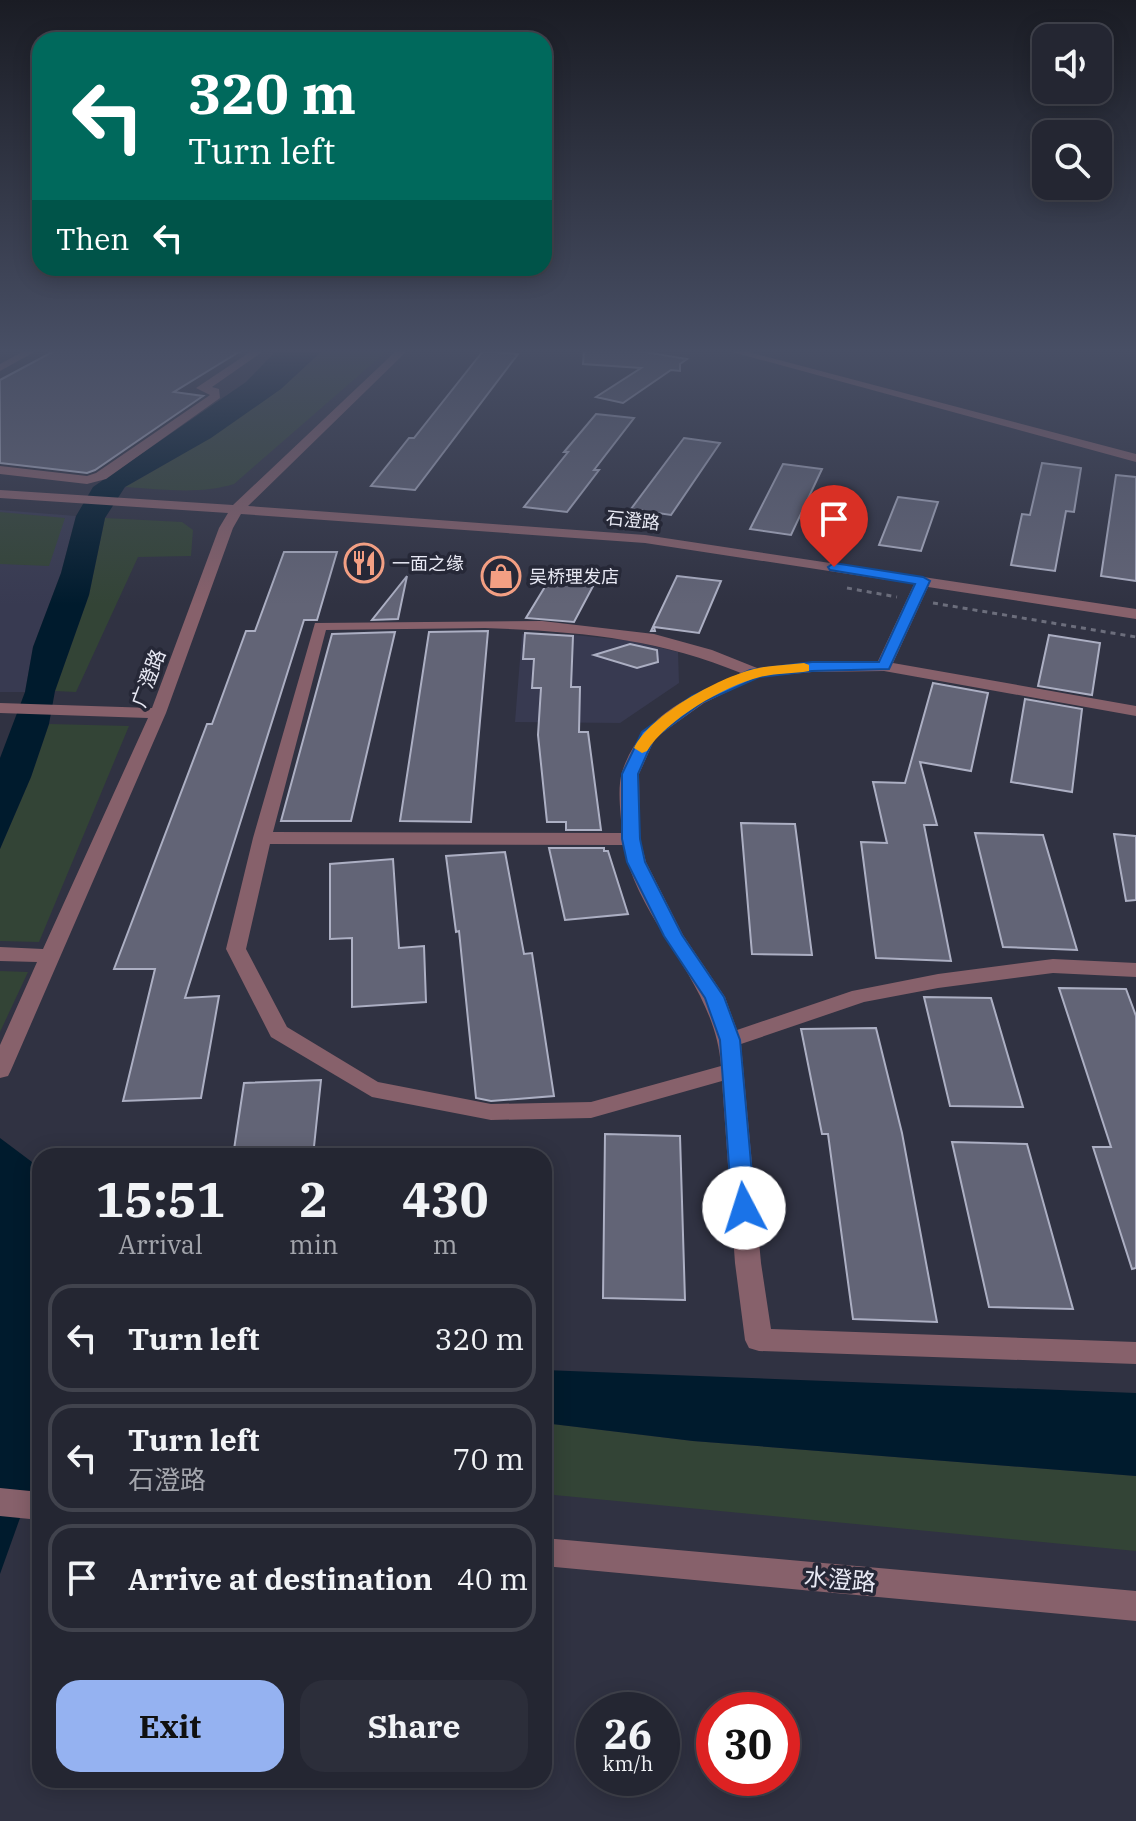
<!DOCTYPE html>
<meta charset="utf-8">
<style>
body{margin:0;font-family:"IBM Plex Serif","Noto Sans SC",serif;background:#2c2e3a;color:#f1f3f6;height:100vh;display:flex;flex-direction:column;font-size:30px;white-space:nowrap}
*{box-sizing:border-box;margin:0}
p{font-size:26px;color:#a3a5ac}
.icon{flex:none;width:44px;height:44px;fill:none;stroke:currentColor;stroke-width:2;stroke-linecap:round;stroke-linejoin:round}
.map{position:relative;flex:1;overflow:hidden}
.side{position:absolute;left:32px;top:1148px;width:520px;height:640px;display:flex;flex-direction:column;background:#242632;border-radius:24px;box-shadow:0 4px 20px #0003,0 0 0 2px #41434d}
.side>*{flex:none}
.guide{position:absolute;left:32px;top:32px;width:520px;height:244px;border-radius:24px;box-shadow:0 4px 20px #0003,0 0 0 2px #41434d;background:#00695c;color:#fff;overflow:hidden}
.controls{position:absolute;left:1032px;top:24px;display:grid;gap:16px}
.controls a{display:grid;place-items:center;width:80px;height:80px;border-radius:16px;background:#242632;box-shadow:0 4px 20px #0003,0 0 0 2px #41434d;font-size:40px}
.speed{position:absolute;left:576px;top:1692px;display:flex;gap:16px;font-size:40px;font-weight:700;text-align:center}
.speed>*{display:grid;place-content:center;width:104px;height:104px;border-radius:50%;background:#242632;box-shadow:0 4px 20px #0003,0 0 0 2px #41434d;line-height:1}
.speed small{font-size:20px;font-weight:400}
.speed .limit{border:12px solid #d22;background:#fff;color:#111}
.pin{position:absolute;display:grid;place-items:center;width:68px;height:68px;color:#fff;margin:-82px -34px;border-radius:50% 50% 50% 0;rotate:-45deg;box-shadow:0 0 8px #0007}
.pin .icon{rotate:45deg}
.me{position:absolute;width:88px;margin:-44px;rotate:355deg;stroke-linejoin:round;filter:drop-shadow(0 0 6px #0008)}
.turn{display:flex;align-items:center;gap:28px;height:168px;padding:0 24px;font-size:36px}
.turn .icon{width:104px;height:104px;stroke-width:2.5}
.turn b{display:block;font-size:56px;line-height:68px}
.then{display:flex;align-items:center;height:76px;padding:0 24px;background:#0003;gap:16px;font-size:30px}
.eta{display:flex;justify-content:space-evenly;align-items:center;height:136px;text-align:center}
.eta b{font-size:48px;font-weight:700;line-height:56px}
.button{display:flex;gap:16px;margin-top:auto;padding:16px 24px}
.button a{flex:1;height:92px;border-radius:24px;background:#95b2f1;color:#111;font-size:32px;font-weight:700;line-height:92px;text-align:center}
.button a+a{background:#2c2e3a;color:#f1f3f6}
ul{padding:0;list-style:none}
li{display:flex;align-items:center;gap:24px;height:108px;margin:0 16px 12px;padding:0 8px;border:4px solid #41434d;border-radius:24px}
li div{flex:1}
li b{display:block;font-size:30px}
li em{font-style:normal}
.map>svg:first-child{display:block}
.built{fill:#383a51}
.green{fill:#334436}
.water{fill:#001b2d}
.building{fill:#626476;stroke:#acafc3;stroke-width:2}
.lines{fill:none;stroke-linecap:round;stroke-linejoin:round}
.path{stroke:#6c6e7c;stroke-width:3;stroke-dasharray:5 5;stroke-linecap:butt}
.minor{fill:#87616b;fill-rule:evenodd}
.route{fill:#1a73e8;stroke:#114b97;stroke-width:2}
.slow{fill:#f59e0b}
.labels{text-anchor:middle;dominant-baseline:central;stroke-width:7;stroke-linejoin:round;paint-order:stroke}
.far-street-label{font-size:18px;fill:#e8e9f4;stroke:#262837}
.far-poi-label{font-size:18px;fill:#e8e9f4;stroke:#262837;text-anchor:start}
.street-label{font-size:20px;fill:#e8e9f4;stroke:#262837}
.near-street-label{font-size:24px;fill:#e8e9f4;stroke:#262837}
</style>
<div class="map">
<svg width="1136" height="1821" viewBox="0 0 1136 1821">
<rect width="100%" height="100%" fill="#303242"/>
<path class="built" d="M0 510 76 516 61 573 33 647 25 692H0Z
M522 634 575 635 632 641 678 652 679 683 620 723 515 722Z"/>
<path class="green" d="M323 350H388L234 484C199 495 161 489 125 487 198 446 262 407 323 350Z
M0 512 65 518 49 566 0 564Z
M105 518 182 522 193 530 191 556 138 557 76 692 55 691 89 595Z
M49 724 129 726 39 942 0 941V849L31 777Z
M0 971 28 972 0 1032Z
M544 1423 693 1441 1136 1476V1551L544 1494Z"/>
<path class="water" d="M277 350H323L281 389 211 438 125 487 105 518 89 595 55 691 49 724 31 777 0 849V758L25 692 33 647 61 573 76 516 93 487 246 382Z
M0 1138 40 1168V1462L0 1574Z
M544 1370 1136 1393V1476L693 1441 544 1423Z"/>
<path class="building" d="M56 350H242L174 392 203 396 95 470 87 473 0 463V380Z
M584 350H633L687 359 680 364V371L671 370 623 403 596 397 641 368 583 364Z
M483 351 518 354 415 490 371 486 409 438H414Z
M596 414 634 418 594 470H599L567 512 524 507 568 452H564Z
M684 438 720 443 671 515 631 509Z
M1042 463 1081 468 1074 512 1066 511 1055 571 1011 565 1022 514 1030 515Z
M783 464 822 469 791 535 750 529Z
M1116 475 1136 477V581L1101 576Z
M898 497 938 502 921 551 879 545Z
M284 552H337L317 620H304L185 998 219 996 201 1098 123 1101 155 969H114L207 724H212L246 631H255Z
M557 567 600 573 574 622 526 618Z
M407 576 398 619 372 620Z
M677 576 721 581 699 633 654 627 655 631H651Z
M488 631 471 822 400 821 429 632Z
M395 632 351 821H281L332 634Z
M525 633 573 636 571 687H580L579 732H588L601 830H566V822H547L538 735 541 688H532L534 659H523Z
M1049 635 1100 643 1092 695 1038 686Z
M630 644 657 650 658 662 637 668 594 655Z
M933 683 988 693 971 771 920 762 937 825H924L951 961 876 958 861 842 887 843 873 782 905 783Z
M1025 699 1082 709 1072 792 1011 782Z
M741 823 795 824 812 955 752 954Z
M975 833 1043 835 1077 950 1003 947Z
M1114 834 1136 836V900L1126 901Z
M549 848H604V851H608L628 914 565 920Z
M505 852 524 954 532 953 554 1096 491 1101 476 1098 459 931 456 932 446 856Z
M393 859 399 948 424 946 426 1002 352 1007V938L330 939V864Z
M1059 988 1126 989 1136 1016V1268L1132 1269 1093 1147H1111Z
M924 997 991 998 1023 1107 950 1106Z
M876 1028 902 1133 937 1322 853 1319 828 1134H822L801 1029Z
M321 1080 313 1156H233L244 1083Z
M605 1134 680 1136 685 1300 603 1298Z
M952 1142 1027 1144 1073 1309 989 1307Z"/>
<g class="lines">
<path class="path" d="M847 588 897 597
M933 603 1136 637"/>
<path class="minor" d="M26 350H38L0 371V364Z
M253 350H265L212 387 219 389 220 398 106 479 87 484 0 474V466L87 476 96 473 210 395 196 388Z
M397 350H408L248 506 645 535 1136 609V619L928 587 893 663 1136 706V716L884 671 812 672 758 677 704 703 655 738 639 774 640 839 646 862 683 935 725 997 737 1030 852 991 938 974 1053 959 1136 963V977L1053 973 938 988 864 1002 741 1044 761 1263 771 1329 1136 1342V1364L759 1351 749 1348 745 1340 735 1263 722 1081 591 1118 491 1120 372 1097 271 1037 226 949 253 838 315 623 542 621 654 634 712 650 757 668 812 662 878 661 914 584 645 543 241 514 233 528 166 713 11 1070 8 1076 0 1078V1045L37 962 0 961V947L43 949 148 718 0 713V703L152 708 219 528 228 513 0 498V490L233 505ZM485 628C574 631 658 638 741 673 692 695 640 716 622 772 617 789 621 815 622 833L273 832 326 630ZM270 844 623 845C640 926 715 982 721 1066L591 1102 491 1104 378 1082 287 1027 246 949Z
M725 350H741L1136 454V462Z
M0 1488 40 1492V1520L0 1516Z
M544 1538 1136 1591V1621L544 1566Z"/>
</g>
<linearGradient id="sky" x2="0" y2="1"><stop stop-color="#1a1c24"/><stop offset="0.58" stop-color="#484f65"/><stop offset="1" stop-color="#484f65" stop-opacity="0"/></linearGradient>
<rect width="1136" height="605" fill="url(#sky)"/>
<path class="route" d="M834 563 923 577 930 581 889 669 812 671 759 677 703 702 654 738 638 774 640 839 645 862 682 935 724 997 740 1040 755 1208 752 1214 744 1216 736 1214 732 1208 720 1040 705 998 664 936 627 862 622 839V774L642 732 692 696 750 670 812 662H879L915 584 830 570 828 567Z"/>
<path class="slow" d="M804 663 809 665V671C793 674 776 673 760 677 724 686 666 720 647 751L642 753 634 748C650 715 718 678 754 669 770 665 788 665 804 663Z"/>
<defs>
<symbol id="restaurant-ring" viewBox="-11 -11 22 22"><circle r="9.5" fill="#262837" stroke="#f39f83" stroke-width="1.5"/><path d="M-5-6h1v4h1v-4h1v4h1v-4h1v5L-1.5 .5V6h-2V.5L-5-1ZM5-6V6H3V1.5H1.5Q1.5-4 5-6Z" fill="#f39f83"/></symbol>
<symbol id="shop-ring" viewBox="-11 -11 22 22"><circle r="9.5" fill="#262837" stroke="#f39f83" stroke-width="1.5"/><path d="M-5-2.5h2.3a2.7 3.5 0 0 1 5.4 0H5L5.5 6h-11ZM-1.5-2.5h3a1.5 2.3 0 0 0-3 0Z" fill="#f39f83"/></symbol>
</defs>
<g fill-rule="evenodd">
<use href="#restaurant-ring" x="342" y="541" width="44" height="44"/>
<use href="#shop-ring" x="479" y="554" width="44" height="44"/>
</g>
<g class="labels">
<g class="far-street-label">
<text transform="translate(633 520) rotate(6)">石澄路</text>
</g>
<g class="far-poi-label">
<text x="392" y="563">一面之缘</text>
<text x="529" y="576">吴桥理发店</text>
</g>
<g class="street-label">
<text transform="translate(148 678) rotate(-69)">广澄路</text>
</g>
<g class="near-street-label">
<text transform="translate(840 1579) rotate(5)">水澄路</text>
</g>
</g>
</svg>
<div class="controls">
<a><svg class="icon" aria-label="sound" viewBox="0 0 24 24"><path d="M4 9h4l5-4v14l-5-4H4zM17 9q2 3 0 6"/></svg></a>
<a><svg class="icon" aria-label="search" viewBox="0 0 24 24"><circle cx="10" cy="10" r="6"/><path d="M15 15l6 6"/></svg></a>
</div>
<div class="speed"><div>26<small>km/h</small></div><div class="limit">30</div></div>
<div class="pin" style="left:834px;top:567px;background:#d93025"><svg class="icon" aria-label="arrive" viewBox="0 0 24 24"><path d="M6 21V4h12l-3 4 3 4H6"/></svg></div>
<svg class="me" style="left:744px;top:1208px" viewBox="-20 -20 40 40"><circle r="19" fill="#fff"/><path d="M0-13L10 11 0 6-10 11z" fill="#1a73e8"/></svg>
<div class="guide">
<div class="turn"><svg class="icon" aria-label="left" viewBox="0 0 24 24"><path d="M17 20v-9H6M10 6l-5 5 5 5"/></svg><div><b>320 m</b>Turn left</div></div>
<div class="then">Then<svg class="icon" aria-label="left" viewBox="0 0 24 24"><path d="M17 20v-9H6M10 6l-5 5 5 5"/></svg></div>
</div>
<section class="side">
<div class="eta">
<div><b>15:51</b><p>Arrival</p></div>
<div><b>2</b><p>min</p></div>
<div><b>430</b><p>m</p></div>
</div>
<ul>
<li><svg class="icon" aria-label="left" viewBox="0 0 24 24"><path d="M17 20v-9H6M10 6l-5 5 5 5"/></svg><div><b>Turn left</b></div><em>320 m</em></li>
<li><svg class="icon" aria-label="left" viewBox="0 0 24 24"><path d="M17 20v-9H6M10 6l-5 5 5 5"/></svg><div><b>Turn left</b><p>石澄路</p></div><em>70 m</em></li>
<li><svg class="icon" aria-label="arrive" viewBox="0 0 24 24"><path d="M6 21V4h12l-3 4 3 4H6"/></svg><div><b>Arrive at destination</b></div><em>40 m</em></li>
</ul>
<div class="button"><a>Exit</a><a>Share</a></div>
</section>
</div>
